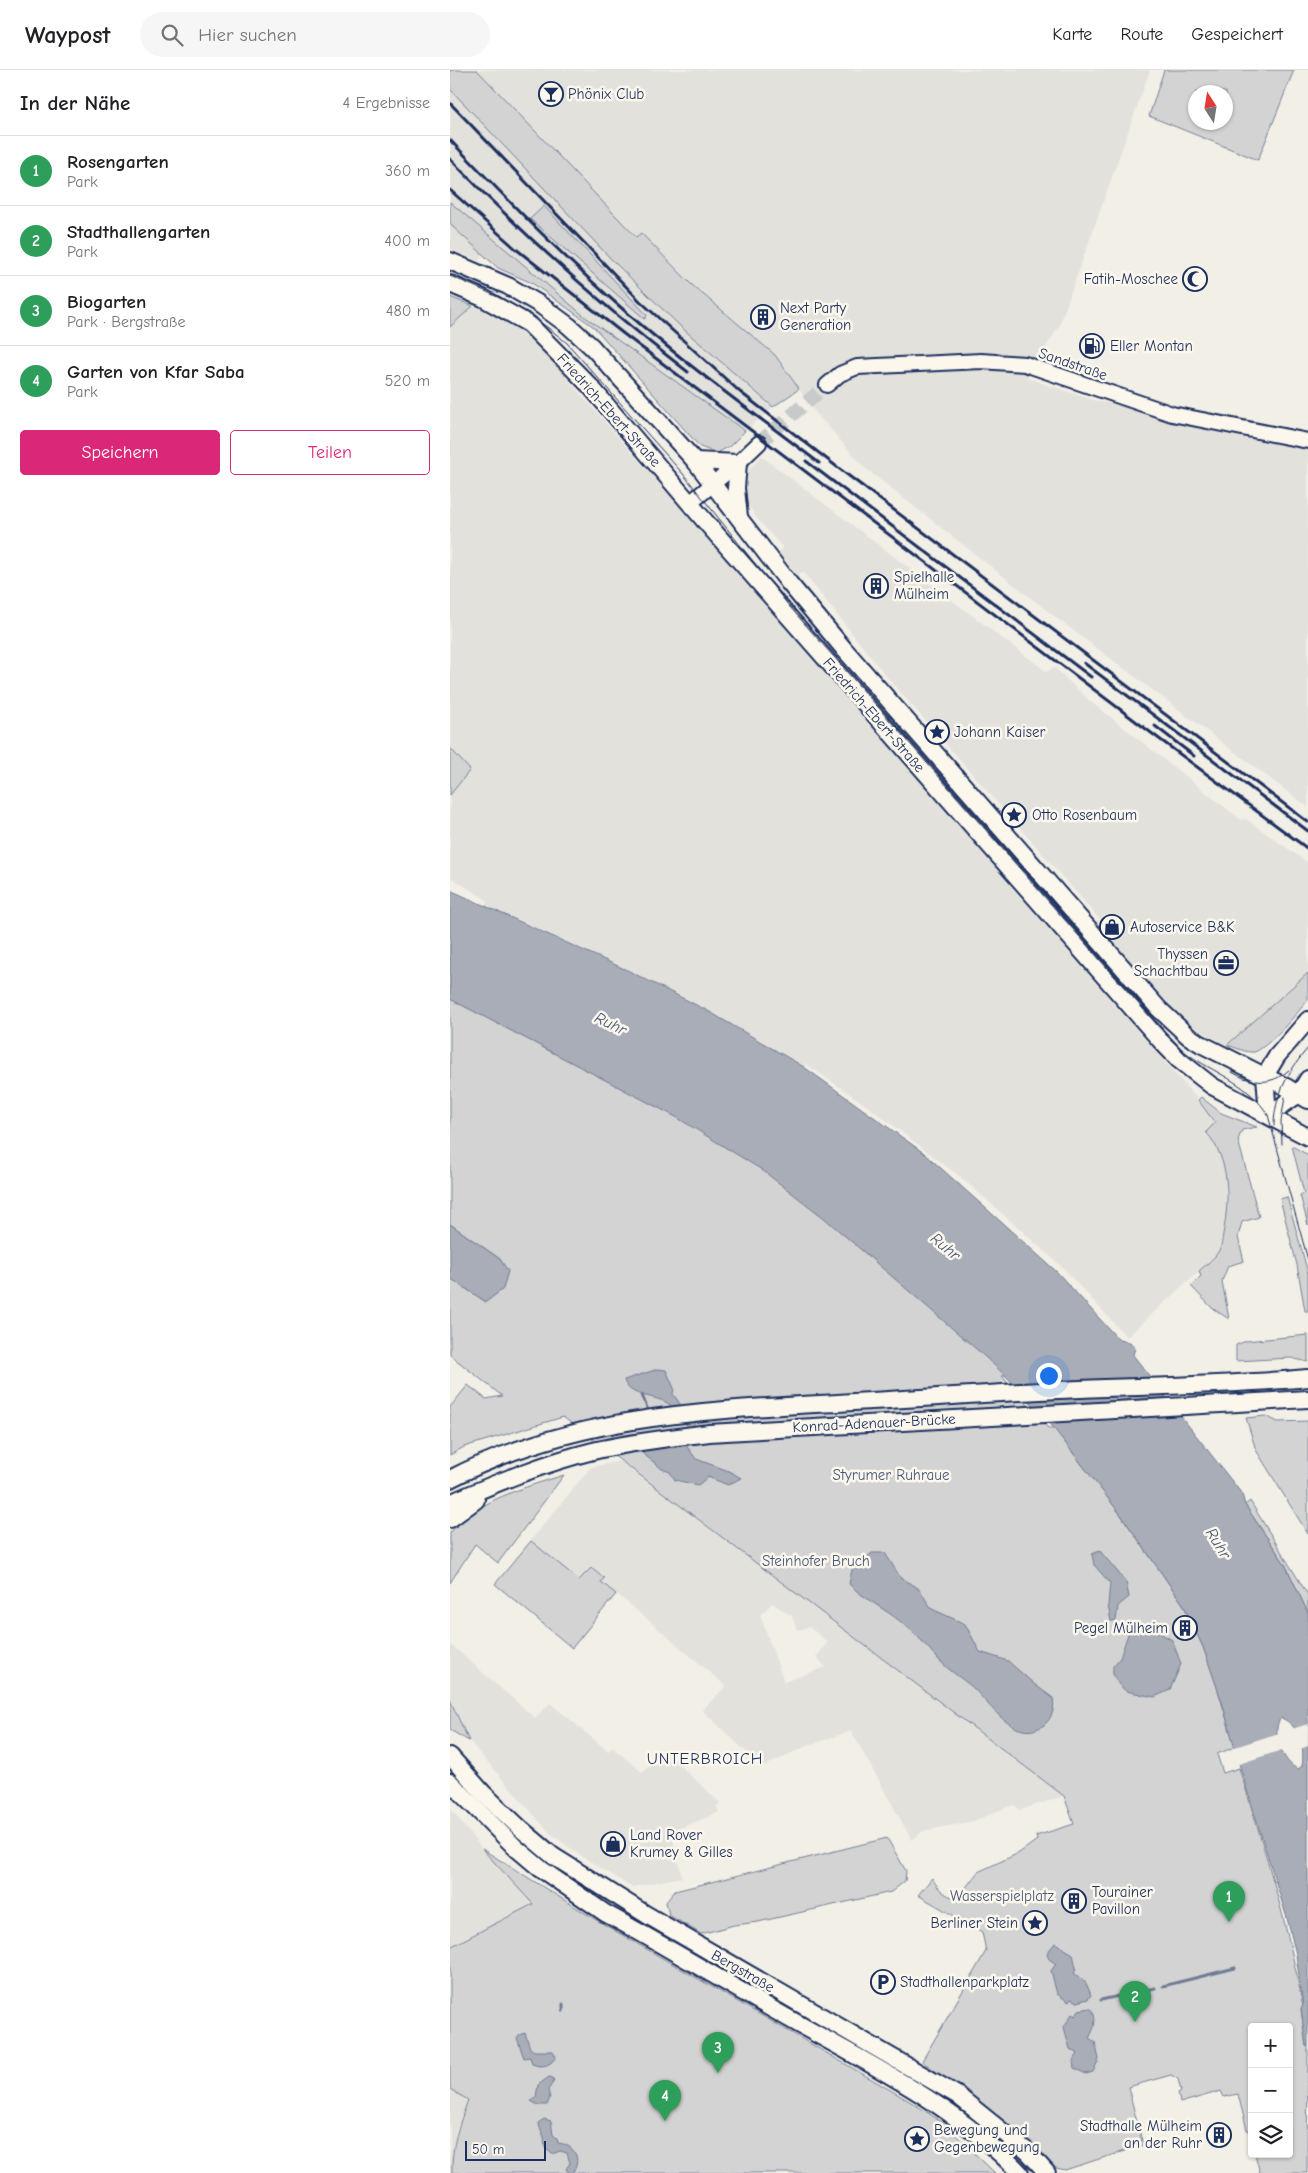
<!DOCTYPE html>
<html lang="de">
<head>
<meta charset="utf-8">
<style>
  body { margin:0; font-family:"Comic Neue",sans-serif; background:#f6f6f6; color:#202124 }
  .controls { position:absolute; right:15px; bottom:15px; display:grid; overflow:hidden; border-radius:5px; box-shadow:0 1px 4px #0004 }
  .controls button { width:45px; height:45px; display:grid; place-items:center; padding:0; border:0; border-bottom:1px solid #e0e0e0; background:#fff; color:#202124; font:25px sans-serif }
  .compass { position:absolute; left:738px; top:15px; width:45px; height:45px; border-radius:50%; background:#fff; box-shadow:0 1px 4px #0004; rotate:348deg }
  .scale { position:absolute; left:15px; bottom:12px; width:81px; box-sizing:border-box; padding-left:5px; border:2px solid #1b2f5e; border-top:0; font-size:14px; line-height:18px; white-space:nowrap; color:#1b2f5e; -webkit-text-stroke:4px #fbf7ec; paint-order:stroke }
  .you { position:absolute; left:598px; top:1305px; width:18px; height:18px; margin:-12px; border:4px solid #fff; border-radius:50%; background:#1a73e8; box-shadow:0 0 0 8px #1a73e833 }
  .badge { display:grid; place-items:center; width:32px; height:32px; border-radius:50%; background:#db2777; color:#fff; font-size:16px; font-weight:700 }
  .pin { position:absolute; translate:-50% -41px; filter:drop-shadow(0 1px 2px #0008) }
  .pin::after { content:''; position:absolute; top:26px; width:18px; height:15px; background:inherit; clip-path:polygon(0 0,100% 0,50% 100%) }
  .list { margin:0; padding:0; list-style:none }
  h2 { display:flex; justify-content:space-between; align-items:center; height:65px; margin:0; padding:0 20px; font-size:21px }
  h2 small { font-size:16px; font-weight:400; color:#757577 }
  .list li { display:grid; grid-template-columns:32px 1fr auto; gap:15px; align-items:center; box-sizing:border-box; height:70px; padding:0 20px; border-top:1px solid #e0e0e0 }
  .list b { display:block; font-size:19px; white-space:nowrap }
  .list p { margin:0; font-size:16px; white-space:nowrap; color:#757577 }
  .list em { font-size:16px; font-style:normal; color:#757577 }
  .actions { display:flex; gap:10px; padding:15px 20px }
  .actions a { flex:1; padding:11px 0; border:1px solid #db2777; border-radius:5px; text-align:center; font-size:18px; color:#db2777 }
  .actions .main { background:#db2777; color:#fff }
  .icon { flex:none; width:28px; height:28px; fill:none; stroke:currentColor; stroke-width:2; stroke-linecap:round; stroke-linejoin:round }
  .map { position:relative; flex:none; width:858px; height:2103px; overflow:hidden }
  header { display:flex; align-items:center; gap:30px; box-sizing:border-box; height:70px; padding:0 25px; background:#fff; border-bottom:1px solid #e0e0e0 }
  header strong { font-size:24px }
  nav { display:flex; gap:28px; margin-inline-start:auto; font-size:18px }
  .search { width:350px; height:45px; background:#f6f6f6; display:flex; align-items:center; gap:12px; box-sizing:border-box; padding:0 18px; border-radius:28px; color:#757577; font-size:19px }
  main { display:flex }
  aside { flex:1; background:#fff }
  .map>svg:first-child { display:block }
</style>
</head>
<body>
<header>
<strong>Waypost</strong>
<div class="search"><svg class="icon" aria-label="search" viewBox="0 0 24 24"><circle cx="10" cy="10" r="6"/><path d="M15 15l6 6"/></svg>Hier suchen</div>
<nav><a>Karte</a><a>Route</a><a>Gespeichert</a></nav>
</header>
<main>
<aside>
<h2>In der Nähe<small>4 Ergebnisse</small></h2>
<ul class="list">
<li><span class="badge" style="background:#2e9e5b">1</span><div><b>Rosengarten</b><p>Park</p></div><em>360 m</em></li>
<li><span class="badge" style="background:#2e9e5b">2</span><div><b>Stadthallengarten</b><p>Park</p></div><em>400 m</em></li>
<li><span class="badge" style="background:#2e9e5b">3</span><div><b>Biogarten</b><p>Park · Bergstraße</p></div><em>480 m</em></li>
<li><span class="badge" style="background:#2e9e5b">4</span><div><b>Garten von Kfar Saba</b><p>Park</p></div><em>520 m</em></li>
</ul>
<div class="actions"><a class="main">Speichern</a><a>Teilen</a></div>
</aside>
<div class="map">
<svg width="858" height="2103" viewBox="0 0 858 2103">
  <rect width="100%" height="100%" fill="#f2efe6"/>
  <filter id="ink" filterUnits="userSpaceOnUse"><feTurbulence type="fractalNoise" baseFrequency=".02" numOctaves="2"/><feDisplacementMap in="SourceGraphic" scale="10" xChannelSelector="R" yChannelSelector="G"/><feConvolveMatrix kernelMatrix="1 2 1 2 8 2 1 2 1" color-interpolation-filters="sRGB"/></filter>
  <g filter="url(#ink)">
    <g fill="#e2e1dc" fill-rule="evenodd">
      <polygon points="0,0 700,0 609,256 577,308 643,330 858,376 858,737 604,546 415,398 365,342 325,285 242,215 191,163 162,190 231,257 323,337 295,361 134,246 97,217 48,198 32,185 29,191 0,179"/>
      <polygon points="0,227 35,241 56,252 73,263 93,281 748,1030 765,1053 756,1062 766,1074 773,1090 776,1109 776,1145 769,1182 677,1267 610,1195 571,1160 508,1105 416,1035 356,994 354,997 258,941 179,901 36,835 37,830 0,807"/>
      <polygon points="311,386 597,602 604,597 641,632 791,750 796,749 858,793 858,903 777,975 752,962 729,946 646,852 650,849 646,845 437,607 353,502 348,506 328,483 333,478 305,446 298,435 295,422 296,406 302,396"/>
      <path d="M 171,1391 L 600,1714 L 614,1726 L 570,1740 L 564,1735 L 557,1737 L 524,1751 L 473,1761 L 462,1770 L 401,1661 L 362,1674 L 312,1697 L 252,1640 L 276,1616 L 167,1524 L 122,1578 L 45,1514 L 141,1397 ZM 322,1533 L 342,1546 L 347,1560 L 359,1557 L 378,1572 L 366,1587 L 376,1597 L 334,1612 L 310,1545 Z"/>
      <polygon points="0,1574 85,1648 100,1633 158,1681 163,1678 193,1703 209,1685 214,1683 220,1686 270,1733 266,1736 269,1742 221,1762 232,1807 182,1817 128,1784 99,1762 19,1671 0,1630"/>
      <polygon points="0,1738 32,1779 83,1834 0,1877"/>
      <polygon points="0,2019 18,2030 6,2061 2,2087 2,2103 0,2103"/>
    </g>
    <g fill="#d2d3d2" stroke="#768198" fill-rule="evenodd">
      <polygon points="0,0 27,0 186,167 191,163 242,215 325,285 349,319 323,337 231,257 162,190 0,19"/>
      <path d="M 714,0 L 844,0 L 808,90 L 699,46 ZM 776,22 L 776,52 L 746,52 L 746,22 Z"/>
      <polygon points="0,132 134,246 295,361 280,376 267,383 250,377 144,257 82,213 48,198 4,158 0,153"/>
      <polygon points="94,136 197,245 195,249 80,149"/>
      <polygon points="0,227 23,236 0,257"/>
      <polygon points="0,678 20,700 0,725"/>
      <path d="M 0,874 L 626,1299 L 552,1306 L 598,1358 L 604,1358 L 671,1445 L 733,1534 L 753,1577 L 764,1607 L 785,1677 L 767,1684 L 773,1703 L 789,1698 C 814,1777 838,1855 853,1936 L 851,1938 L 856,1976 L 858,1976 L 857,2103 L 810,2103 L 805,2084 L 839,2084 L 839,1957 L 802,1957 L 802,2070 L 799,2060 L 797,2060 L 788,2024 L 774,2027 L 771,2021 L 730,2033 L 728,2023 L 731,2021 L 728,2009 L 721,2005 L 678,2017 L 693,2075 L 615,2100 L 602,2097 L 562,2060 L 472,1991 L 536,1881 L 532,1862 L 468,1825 L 482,1808 C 489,1820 494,1825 507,1829 L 528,1802 L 569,1783 L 587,1770 L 586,1766 L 624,1754 L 614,1726 L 113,1347 L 14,1377 L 0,1385 L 0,1337 L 18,1315 L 36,1329 L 52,1326 L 0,1285 L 0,1208 L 36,1232 L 50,1189 L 0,1154 Z"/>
      <path d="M 858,903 L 858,930 C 849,941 817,979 804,982 C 796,983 785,977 777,975 Z"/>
      <path d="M 751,1027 L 771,1043 L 807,1057 L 792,1060 L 788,1070 L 809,1147 L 792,1152 L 788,1167 L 794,1191 L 778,1196 L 772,1211 L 779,1249 L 762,1238 L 741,1216 L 751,1206 L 749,1201 C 755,1195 764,1189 768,1182 C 772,1178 772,1169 773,1164 C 780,1129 780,1089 756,1062 L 765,1053 L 748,1030 Z"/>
      <polygon points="842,1076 858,1085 858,1155 850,1125 854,1123"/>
      <polygon points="837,1127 858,1203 858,1241 855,1241 847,1195 830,1129"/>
      <polygon points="858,1265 858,1292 841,1288 786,1291 786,1275 796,1271"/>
      <polygon points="816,1346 828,1352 858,1351 858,1464 806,1380 796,1348"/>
      <path d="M 114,1405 L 48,1493 L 25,1474 L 0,1513 L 0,1463 C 29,1429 73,1418 114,1405 Z"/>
      <polygon points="800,1431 858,1525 858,1543 835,1494 795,1435"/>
      <polygon points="81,1471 129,1510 141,1498 154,1508 151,1512 166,1524 122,1578 45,1514"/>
      <polygon points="0,1630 19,1671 0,1660"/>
      <polygon points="437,1768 456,1801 455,1811 441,1822 308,1852 284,1855 251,1864 219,1845 216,1832 225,1821"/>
      <path d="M 32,1779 L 143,1848 L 461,2032 L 492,2052 L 545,2103 L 2,2103 C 1,2076 9,2055 18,2030 L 0,2019 L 0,1877 L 83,1834 Z"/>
    </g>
    <g fill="#a9adb7" stroke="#707b93" fill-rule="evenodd">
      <path d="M 0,820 L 179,901 L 258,941 L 354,997 L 474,1083 L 607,1202 L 669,1270 L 680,1272 L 685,1278 L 683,1285 L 792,1424 L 795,1435 L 835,1494 L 858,1543 L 858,1976 L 856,1976 L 851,1938 L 853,1936 L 846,1884 L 837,1848 L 790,1697 L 772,1632 L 753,1577 L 733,1534 L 671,1445 L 599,1352 L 555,1305 L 525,1278 L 373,1147 L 312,1100 L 226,1047 L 0,929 ZM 831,1648 C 850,1655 855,1679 852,1696 L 848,1699 C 833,1694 820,1660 831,1648 Z"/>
      <polygon points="0,1154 50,1189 58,1201 53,1219 36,1232 0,1208"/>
      <path d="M 208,1299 L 216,1300 L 224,1318 L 223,1324 L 253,1366 C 232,1358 235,1347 220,1335 C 207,1324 179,1329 174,1310 Z"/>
      <polygon points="233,1371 246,1389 279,1401 291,1408 278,1415 258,1407 248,1415 225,1410 220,1402 212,1399 191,1382 200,1375"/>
      <polygon points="650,1481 676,1512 679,1527 668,1536 666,1551 661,1551 658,1535 660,1513 644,1495 642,1484"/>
      <path d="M 422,1483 L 435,1483 L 450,1507 L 468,1518 L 482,1539 L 515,1554 L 530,1582 L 558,1591 L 584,1614 L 603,1628 C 605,1639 602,1648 594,1655 C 565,1676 539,1632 521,1616 C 510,1607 498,1600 489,1590 C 477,1577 465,1562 451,1552 C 434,1538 415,1530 399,1514 L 402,1500 Z"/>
      <polygon points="691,1557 708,1562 722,1570 731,1594 720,1620 704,1627 676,1621 669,1615 663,1604 663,1596 670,1588 679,1561"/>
      <polygon points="605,1873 623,1884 626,1898 624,1903 636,1913 641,1925 638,1929 627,1932 621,1929 619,1932 607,1924 601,1901 606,1894 599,1889 597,1883"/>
      <path d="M 640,1938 C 648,1947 645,1958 639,1968 L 645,1972 L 649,1989 L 643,2002 L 636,2004 L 624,1998 L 623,1991 L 628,1984 L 620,1979 L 614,1957 L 622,1944 L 625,1946 L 629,1940 Z"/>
      <path d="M 75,1963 L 80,1978 L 84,1981 L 103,1981 L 106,1987 C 100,1996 92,1998 82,1994 L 80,1987 L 74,1988 L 67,1968 L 69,1965 Z"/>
      <polygon points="99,2007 103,2008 104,2011 98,2020 100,2028 97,2035 88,2035 81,2031 86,2027 88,2015"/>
      <path d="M 94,2049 L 101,2051 L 103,2065 L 107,2068 L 108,2073 C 124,2074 133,2090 122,2103 L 119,2103 L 116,2099 L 120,2093 L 117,2083 L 110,2081 L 102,2084 L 95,2078 L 94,2067 L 88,2053 Z"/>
    </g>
    <g fill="#f2efe6">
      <polygon points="858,1654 858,1676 850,1679 842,1659"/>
      <polygon points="829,1663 835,1679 786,1695 782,1678"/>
    </g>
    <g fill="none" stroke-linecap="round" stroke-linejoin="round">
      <g stroke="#707b93" stroke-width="3">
        <polyline points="192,1325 199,1343"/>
        <polyline points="713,1916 785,1898"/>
        <polyline points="651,1930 705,1918"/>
        <polyline points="113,1941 113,1934"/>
      </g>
      <polyline stroke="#c7c9cb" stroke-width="14" stroke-dasharray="14 7" stroke-linecap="butt" points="309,373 377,315"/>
      <defs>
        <g id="secondary">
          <polyline points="377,315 390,304 407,297 531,291 575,294 722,344 858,371"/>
          <polyline points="240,433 288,393 309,373"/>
        </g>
        <g id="primary">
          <polyline points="0,191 58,216 89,234 119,256 142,277 245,391 339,513 394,579 709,939 738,966 751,974 838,1018 858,1030"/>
          <polyline points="0,214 33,228 79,254 140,316 254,450 710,970 729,990 762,1016 858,1067"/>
          <polyline points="245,391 288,393 286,418 289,447"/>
          <polyline points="818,1045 815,1006 827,986 858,950"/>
          <polyline points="818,1045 849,1024 858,1009"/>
          <path d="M 0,1409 C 128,1343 264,1340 404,1332 C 480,1328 555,1322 631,1319 C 707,1316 783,1315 858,1308"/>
          <path d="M 0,1433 C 46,1413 94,1393 143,1381 C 181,1372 220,1368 259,1363 L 858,1329"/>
          <polyline points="0,1449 26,1430"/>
          <polyline points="0,1686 33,1723 71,1759 103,1786 197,1845 507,2025 578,2082 597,2103"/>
          <path d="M 0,1712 L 66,1778 L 91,1799 L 155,1843 C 219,1878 281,1916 345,1952 C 423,1996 507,2037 570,2103"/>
        </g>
      </defs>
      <use href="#secondary" stroke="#1b2f5e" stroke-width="18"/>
      <use href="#primary" stroke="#1b2f5e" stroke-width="20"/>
      <use href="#secondary" stroke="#fbf7ec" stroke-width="14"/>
      <use href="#primary" stroke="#fbf7ec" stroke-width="16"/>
      <g stroke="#1b2f5e" stroke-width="1">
        <path d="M 0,206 C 48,226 77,239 117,273 L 234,405 L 339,536 L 715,964 C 723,972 732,980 742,987 C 769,1005 800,1015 818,1045 L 858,1190"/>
        <path d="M 782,1002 C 802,1014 821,1016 839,1000"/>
        <path d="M 824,1056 C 824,1026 839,1000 858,978"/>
        <polyline points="832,1074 831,1051 835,1027"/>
      </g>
      <g stroke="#1b2f5e" stroke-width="3">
        <polyline points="0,33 190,231 290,322 391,400 858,752"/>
        <path d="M 0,70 C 54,126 108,182 167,234 C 231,291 301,341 369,393"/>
        <path d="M 0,89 C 75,166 153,237 238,302"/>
        <polyline points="0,120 66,179 175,265 708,668 858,779"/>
        <polyline points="356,391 641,607"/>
        <polyline points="634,593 858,761"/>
        <polyline points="705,656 744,686"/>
      </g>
    </g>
  </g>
  <defs>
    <symbol id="bar-ring" viewBox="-11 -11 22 22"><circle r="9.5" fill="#fbf7ec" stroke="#1b2f5e" stroke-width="1.5"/><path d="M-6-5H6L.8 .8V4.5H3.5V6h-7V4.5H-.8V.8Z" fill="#1b2f5e"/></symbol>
    <symbol id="mosque-ring" viewBox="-11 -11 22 22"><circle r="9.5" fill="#fbf7ec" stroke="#1b2f5e" stroke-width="1.5"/><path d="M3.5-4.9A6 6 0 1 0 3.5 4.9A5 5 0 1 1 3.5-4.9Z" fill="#1b2f5e"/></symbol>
    <symbol id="building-ring" viewBox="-11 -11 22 22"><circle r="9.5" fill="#fbf7ec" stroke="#1b2f5e" stroke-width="1.5"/><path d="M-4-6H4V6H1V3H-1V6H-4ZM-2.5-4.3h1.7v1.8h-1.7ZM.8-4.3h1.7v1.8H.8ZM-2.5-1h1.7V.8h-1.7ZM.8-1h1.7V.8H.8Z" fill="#1b2f5e"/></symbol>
    <symbol id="fuel-ring" viewBox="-11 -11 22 22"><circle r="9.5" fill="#fbf7ec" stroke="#1b2f5e" stroke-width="1.5"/><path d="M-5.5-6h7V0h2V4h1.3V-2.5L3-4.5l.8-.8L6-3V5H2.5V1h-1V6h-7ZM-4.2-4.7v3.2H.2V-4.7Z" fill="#1b2f5e"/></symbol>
    <symbol id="sight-ring" viewBox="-11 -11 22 22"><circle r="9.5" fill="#fbf7ec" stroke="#1b2f5e" stroke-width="1.5"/><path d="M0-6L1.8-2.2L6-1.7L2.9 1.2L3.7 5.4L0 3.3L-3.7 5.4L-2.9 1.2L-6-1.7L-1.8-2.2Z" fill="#1b2f5e"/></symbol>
    <symbol id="shop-ring" viewBox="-11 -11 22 22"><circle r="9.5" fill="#fbf7ec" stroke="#1b2f5e" stroke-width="1.5"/><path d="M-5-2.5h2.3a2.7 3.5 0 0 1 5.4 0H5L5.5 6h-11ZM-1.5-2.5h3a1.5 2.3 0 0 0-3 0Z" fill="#1b2f5e"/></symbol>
    <symbol id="office-ring" viewBox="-11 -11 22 22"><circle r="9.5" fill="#fbf7ec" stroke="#1b2f5e" stroke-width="1.5"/><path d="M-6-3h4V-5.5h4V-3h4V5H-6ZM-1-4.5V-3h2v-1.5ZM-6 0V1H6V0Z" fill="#1b2f5e"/></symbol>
    <symbol id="parking-ring" viewBox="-11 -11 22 22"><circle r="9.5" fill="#fbf7ec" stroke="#1b2f5e" stroke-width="1.5"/><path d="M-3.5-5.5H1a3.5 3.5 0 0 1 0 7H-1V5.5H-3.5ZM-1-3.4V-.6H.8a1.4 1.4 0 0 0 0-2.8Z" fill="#1b2f5e"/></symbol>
  </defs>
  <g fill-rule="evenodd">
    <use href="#bar-ring" x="87" y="10" width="28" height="28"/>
    <use href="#mosque-ring" x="731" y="195" width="28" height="28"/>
    <use href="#building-ring" x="299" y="233" width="28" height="28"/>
    <use href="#fuel-ring" x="628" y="262" width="28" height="28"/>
    <use href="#building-ring" x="412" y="502" width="28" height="28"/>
    <use href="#sight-ring" x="473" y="648" width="28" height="28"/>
    <use href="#sight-ring" x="550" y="731" width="28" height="28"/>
    <use href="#shop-ring" x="648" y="843" width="28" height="28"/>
    <use href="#office-ring" x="762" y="879" width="28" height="28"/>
    <use href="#building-ring" x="721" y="1544" width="28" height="28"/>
    <use href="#shop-ring" x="149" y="1760" width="28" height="28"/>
    <use href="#building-ring" x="610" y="1817" width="28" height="28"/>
    <use href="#sight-ring" x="571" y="1839" width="28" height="28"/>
    <use href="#parking-ring" x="419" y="1898" width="28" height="28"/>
    <use href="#building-ring" x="755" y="2051" width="28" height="28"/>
    <use href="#sight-ring" x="453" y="2055" width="28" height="28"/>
  </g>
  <g text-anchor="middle" stroke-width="5" stroke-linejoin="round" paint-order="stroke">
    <g font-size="15" fill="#1b2f5e" stroke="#fbf7ec" text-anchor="start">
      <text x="118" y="29">Phönix Club</text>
      <text x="728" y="214" text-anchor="end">Fatih-Moschee</text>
      <text x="330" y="243">Next Party<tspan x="330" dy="17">Generation</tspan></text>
      <text x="660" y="281">Eller Montan</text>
      <text x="444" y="512">Spielhalle<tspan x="444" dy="17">Mülheim</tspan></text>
      <text x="504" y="667">Johann Kaiser</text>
      <text x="582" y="750">Otto Rosenbaum</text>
      <text x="680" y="862">Autoservice B&amp;K</text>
      <text x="758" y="889" text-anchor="end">Thyssen<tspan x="758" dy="17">Schachtbau</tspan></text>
      <text x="718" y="1563" text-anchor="end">Pegel Mülheim</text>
      <text x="180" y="1770">Land Rover<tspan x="180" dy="17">Krumey &amp; Gilles</tspan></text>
      <text x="642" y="1827">Tourainer<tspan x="642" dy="17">Pavillon</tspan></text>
      <text x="568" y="1858" text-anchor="end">Berliner Stein</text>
      <text x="450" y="1917">Stadthallenparkplatz</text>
      <text x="752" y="2061" text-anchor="end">Stadthalle Mülheim<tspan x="752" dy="17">an der Ruhr</tspan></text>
      <text x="484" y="2065">Bewegung und<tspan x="484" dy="17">Gegenbewegung</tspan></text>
    </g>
    <g font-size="15" fill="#1b2f5e" stroke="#fbf7ec">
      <text transform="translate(623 294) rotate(19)" y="5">Sandstraße</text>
      <text transform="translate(159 340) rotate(48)" y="5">Friedrich-Ebert-Straße</text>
      <text transform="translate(424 645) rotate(49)" y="5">Friedrich-Ebert-Straße</text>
      <text transform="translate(424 1353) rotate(-3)" y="5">Konrad-Adenauer-Brücke</text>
      <text transform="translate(293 1901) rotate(30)" y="5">Bergstraße</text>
    </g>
    <g font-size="15" fill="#49587b" stroke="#fbf7ec">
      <text x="441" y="1410">Styrumer Ruhraue</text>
      <text x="366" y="1496">Steinhofer Bruch</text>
      <text x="552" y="1831">Wasserspielplatz</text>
    </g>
    <g font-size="16" font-style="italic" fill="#465579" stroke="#fbf7ec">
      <text transform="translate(161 953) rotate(26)" y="6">Ruhr</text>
      <text transform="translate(496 1176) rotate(40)" y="6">Ruhr</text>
      <text transform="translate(769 1473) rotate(58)" y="6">Ruhr</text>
    </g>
    <g font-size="16" letter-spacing="1" fill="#1b2f5e" stroke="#fbf7ec">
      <text x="255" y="1694">UNTERBROICH</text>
    </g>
  </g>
</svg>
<div class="controls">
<button>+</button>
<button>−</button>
<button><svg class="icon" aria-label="layers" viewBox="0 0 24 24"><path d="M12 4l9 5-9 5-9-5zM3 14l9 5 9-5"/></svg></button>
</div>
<svg class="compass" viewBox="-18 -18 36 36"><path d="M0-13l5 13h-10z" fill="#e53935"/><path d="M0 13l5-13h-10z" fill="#757577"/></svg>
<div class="scale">50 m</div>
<div class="you"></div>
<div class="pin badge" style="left:779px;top:1852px;background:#2e9e5b">1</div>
<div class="pin badge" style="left:685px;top:1952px;background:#2e9e5b">2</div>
<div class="pin badge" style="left:268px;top:2003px;background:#2e9e5b">3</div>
<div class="pin badge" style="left:215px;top:2051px;background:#2e9e5b">4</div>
</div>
</main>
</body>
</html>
